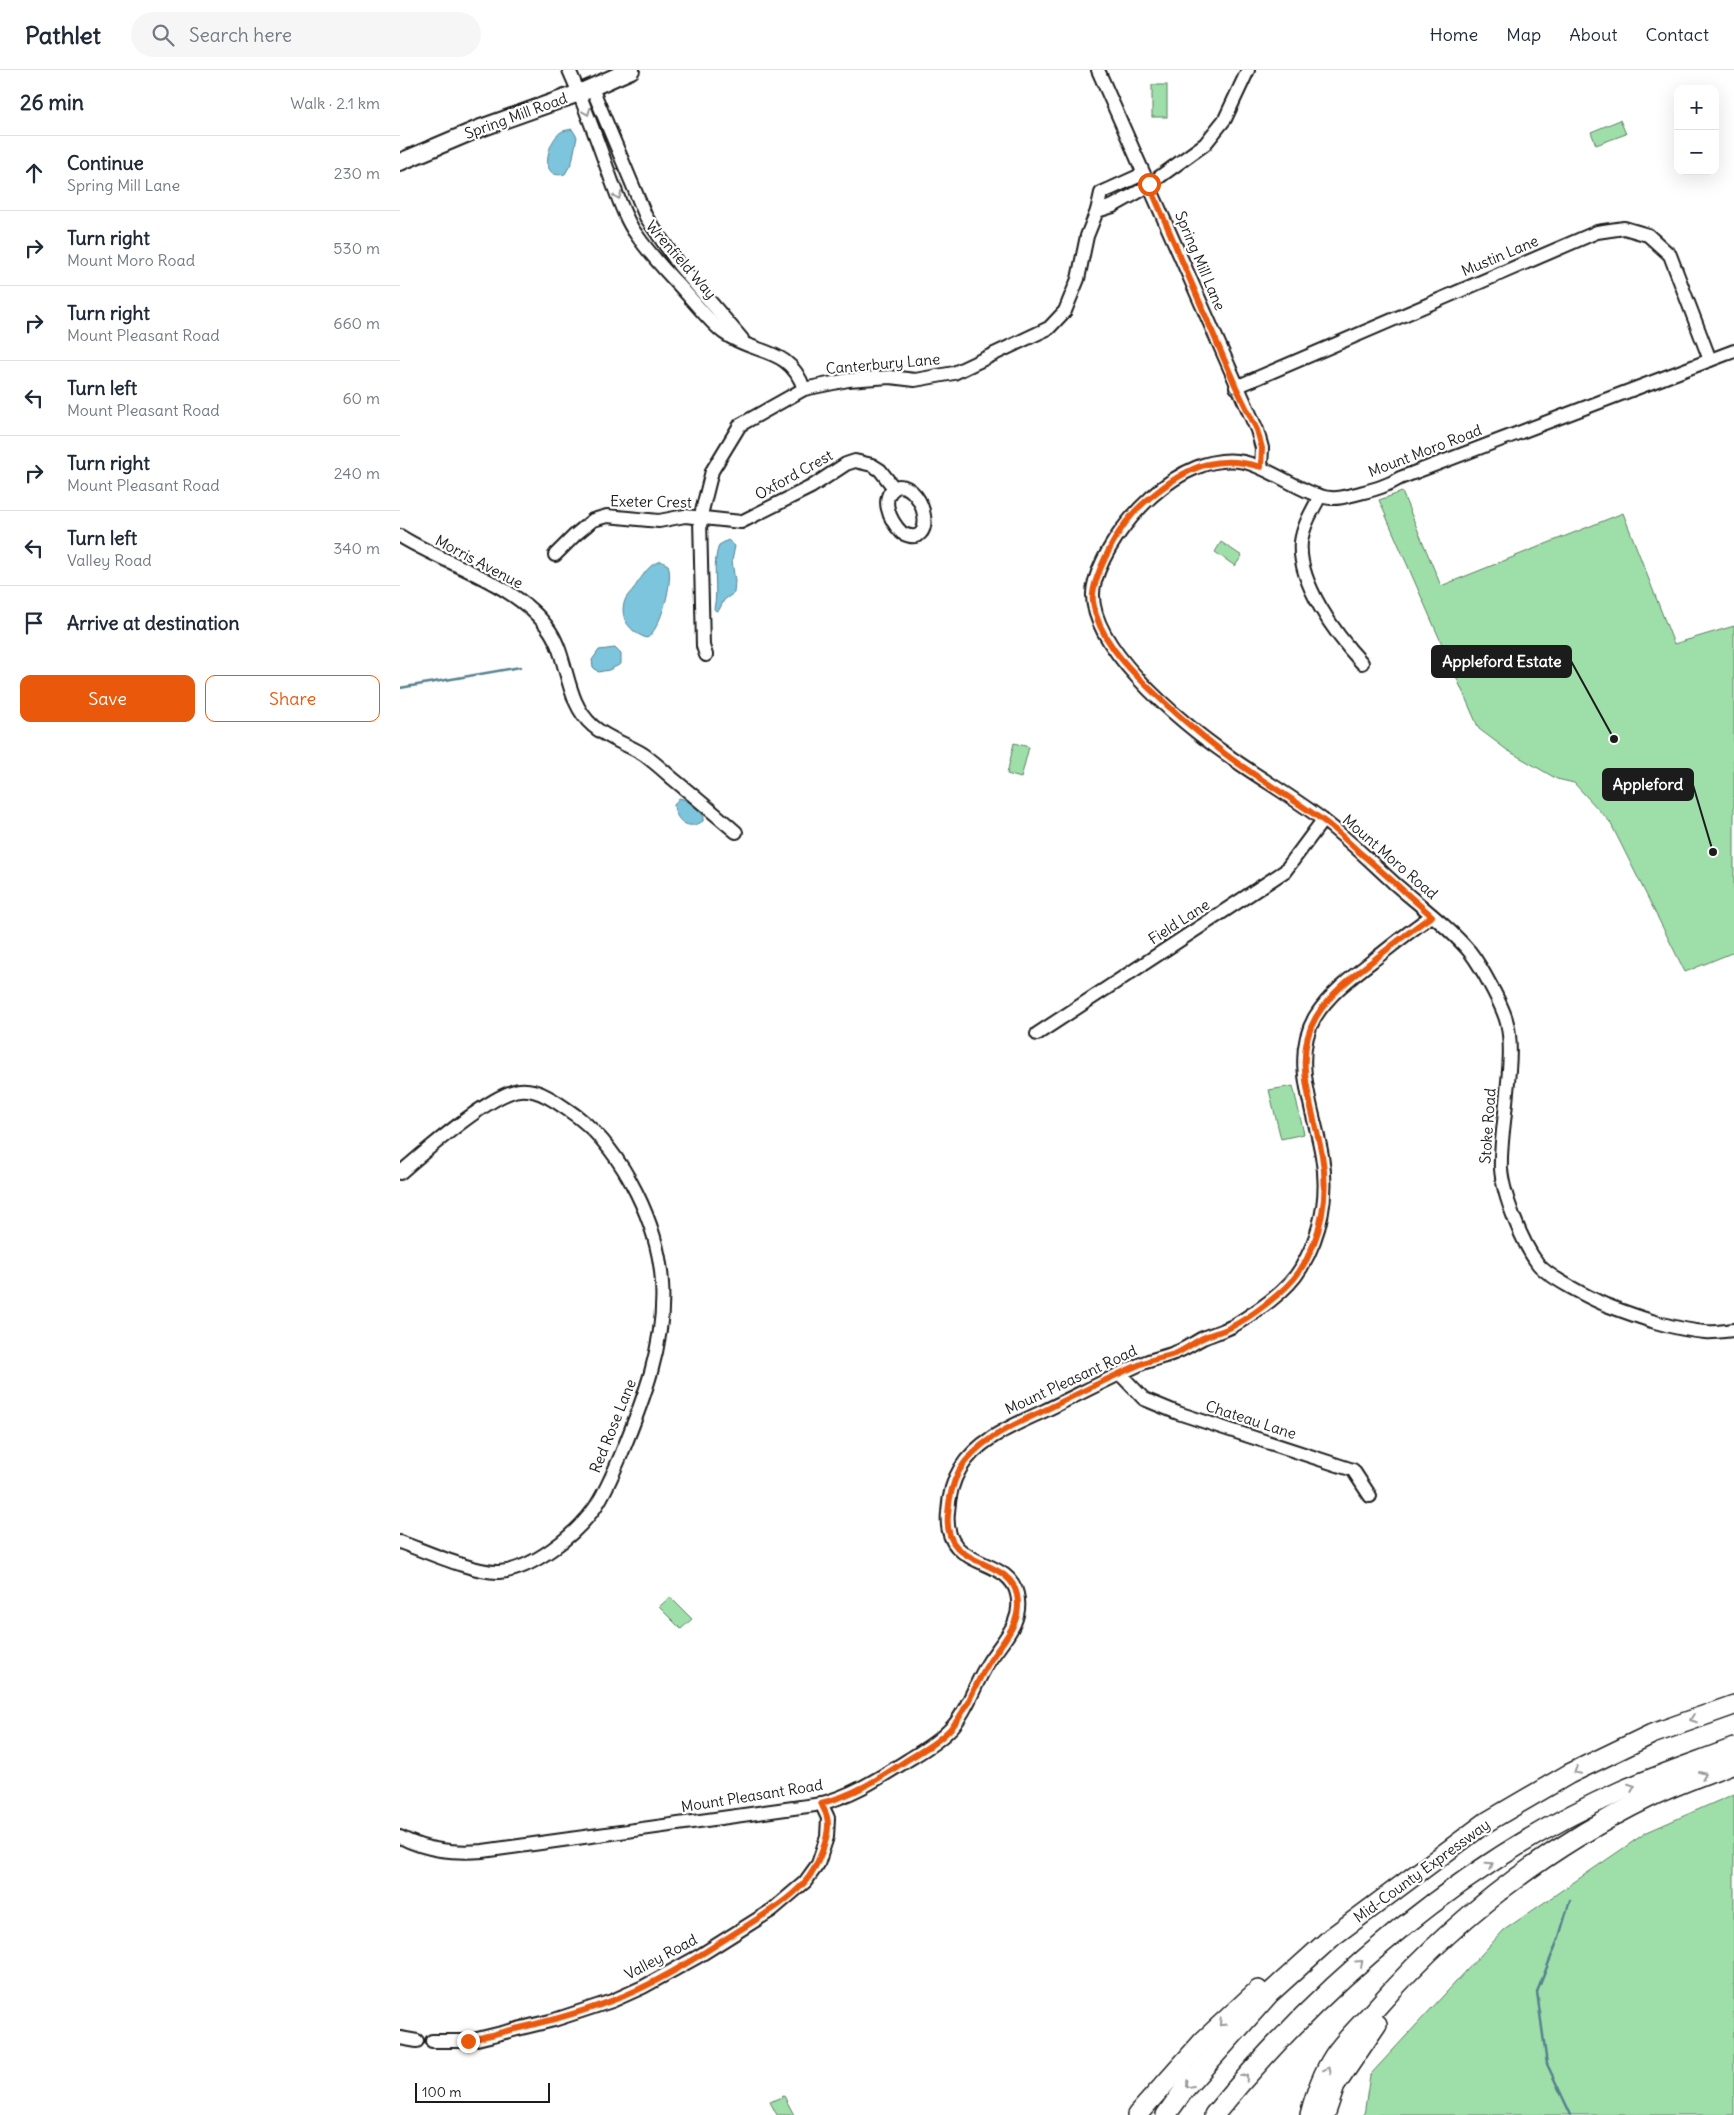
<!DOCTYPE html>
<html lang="en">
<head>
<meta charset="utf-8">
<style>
  body { margin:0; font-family:Delius,sans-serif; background:#f6f6f7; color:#1f2937 }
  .controls { position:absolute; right:15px; top:15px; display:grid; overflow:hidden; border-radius:10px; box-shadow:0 5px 20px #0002 }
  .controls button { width:45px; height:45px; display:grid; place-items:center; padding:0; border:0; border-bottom:1px solid #e0e1e3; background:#fff; color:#1f2937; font:25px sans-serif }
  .scale { position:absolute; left:15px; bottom:12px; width:135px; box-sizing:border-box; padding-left:5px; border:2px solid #1c1c1c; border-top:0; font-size:14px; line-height:18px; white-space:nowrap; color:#1c1c1c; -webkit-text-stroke:4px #fff; paint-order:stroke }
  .stop { position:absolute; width:15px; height:15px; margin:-11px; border:4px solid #ea580c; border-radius:50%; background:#fff }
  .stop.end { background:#ea580c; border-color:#fff; box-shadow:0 1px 5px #0008 }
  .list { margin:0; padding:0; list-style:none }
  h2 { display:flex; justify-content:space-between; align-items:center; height:65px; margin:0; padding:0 20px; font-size:21px }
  h2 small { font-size:16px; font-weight:400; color:#747a83 }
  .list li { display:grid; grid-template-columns:32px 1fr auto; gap:15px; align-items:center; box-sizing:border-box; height:75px; padding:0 20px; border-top:1px solid #e0e1e3 }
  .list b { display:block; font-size:19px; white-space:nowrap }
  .list p { margin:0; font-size:16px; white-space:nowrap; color:#747a83 }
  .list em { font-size:16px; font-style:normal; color:#747a83 }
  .actions { display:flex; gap:10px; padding:15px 20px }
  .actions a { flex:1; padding:11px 0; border:1px solid #ea580c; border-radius:10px; text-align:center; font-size:18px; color:#ea580c }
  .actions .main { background:#ea580c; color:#fff }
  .icon { flex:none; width:28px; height:28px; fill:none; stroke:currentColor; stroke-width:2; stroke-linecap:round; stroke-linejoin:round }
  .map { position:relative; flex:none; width:1334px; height:2045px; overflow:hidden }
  header { display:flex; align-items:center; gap:30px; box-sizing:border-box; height:70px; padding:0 25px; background:#fff; border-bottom:1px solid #e0e1e3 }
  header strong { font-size:24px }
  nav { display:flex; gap:28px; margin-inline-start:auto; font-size:18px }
  .search { width:350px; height:45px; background:#f6f6f7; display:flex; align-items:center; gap:12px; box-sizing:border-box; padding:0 18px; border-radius:28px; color:#747a83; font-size:19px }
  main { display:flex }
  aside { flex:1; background:#fff }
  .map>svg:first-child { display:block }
</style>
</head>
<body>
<header>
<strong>Pathlet</strong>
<div class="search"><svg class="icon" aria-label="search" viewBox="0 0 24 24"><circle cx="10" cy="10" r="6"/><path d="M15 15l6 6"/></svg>Search here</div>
<nav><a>Home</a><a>Map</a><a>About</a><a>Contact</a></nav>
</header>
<main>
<aside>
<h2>26 min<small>Walk · 2.1 km</small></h2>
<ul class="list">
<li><svg class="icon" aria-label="ahead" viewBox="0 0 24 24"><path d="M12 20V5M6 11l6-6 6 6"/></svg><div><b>Continue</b><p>Spring Mill Lane</p></div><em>230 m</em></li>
<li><svg class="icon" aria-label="right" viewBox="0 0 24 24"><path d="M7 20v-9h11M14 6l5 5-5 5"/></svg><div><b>Turn right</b><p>Mount Moro Road</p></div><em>530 m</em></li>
<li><svg class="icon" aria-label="right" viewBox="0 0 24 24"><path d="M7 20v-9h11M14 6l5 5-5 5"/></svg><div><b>Turn right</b><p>Mount Pleasant Road</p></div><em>660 m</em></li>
<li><svg class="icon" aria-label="left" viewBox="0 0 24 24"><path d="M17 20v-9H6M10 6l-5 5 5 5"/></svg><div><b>Turn left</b><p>Mount Pleasant Road</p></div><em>60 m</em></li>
<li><svg class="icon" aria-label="right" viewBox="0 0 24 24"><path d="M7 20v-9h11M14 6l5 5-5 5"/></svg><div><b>Turn right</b><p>Mount Pleasant Road</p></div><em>240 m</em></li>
<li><svg class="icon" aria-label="left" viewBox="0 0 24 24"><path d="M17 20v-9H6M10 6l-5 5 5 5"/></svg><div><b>Turn left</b><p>Valley Road</p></div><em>340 m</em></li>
<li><svg class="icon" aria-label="arrive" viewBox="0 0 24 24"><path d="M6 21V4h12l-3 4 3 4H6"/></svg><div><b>Arrive at destination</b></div></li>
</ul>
<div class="actions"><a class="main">Save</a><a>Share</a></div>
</aside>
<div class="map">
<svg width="1334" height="2045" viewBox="0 0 1334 2045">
  <rect width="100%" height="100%" fill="#fff"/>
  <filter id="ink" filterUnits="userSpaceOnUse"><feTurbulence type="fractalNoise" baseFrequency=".02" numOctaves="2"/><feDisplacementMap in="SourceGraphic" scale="10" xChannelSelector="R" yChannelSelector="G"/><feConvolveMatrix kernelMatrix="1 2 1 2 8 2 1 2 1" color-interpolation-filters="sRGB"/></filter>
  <g filter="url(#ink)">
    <g fill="#9edfa9" stroke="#5d7e62">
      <rect x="752" y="15" width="15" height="32"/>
      <polygon points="1220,50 1226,64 1196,75 1191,62"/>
      <polygon points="1002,422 1041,516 1223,443 1274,574 1334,556 1334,882 1285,902 1210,752 1174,713 1157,709 1107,680 1079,659 979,430"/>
      <polygon points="821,472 842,486 835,496 815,482"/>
      <polygon points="614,673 629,677 621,708 607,704"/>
      <polygon points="893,1016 904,1064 881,1069 869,1020"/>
      <polygon points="270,1527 292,1549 281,1559 259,1537"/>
      <polygon points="1334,1724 1334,2045 964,2045 970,2005 1104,1860 1247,1762"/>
      <polygon points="384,2026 394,2045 377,2045 370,2032"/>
    </g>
    <g fill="#7cc5dc" stroke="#56818f">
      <path d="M 172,59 L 177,67 L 172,92 L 165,104 C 138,111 147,71 161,62 C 164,60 169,60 172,59 Z"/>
      <path d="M 328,470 L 335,476 L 332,491 L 335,511 L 334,523 L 324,530 L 319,540 L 316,541 L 314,539 C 319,517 311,497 319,475 Z"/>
      <path d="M 261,491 L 268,495 C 274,510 261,559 247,568 C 230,563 217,546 226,528 C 229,523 235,518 238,512 C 245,503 249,494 261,491 Z"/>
      <polygon points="215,578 221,584 221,594 209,600 198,602 193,597 192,590 199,580"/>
      <path d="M 279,728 C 290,730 298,737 304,747 L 303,751 C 288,762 275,750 274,735 Z"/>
    </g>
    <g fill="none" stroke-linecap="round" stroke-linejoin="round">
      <g stroke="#56818f" stroke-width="2.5">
        <polyline points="0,618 120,597"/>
        <polyline points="1170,1830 1159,1867 1137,1922 1147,1994 1171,2045"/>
      </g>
      <defs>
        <g id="minor">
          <path d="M 169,0 C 185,36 198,72 211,109 C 218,127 225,149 236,164 C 247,180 261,196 275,211 C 289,225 309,252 324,263 C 354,285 390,276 404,319"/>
          <polyline points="698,0 857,360 862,378 861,397"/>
          <polyline points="192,18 246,147 279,195 342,269"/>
          <polyline points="697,141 713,136 740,121 805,74 825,49 848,0"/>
          <path d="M 1334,281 L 1000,408 C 987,416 975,419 960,423 C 951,425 940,429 931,428 C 907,427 871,398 844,392 C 781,379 711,457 695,511 C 677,569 784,655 826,684 C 857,707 892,726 923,750 C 948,769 971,792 994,813 C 1019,835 1048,856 1070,882 C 1081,896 1103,936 1107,953 C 1113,978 1108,1008 1106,1033 C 1104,1055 1100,1078 1101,1099 C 1103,1125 1122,1173 1138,1194 C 1148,1207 1190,1228 1206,1235 C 1238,1247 1271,1259 1305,1262 C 1314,1263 1324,1261 1334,1260"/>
          <polyline points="836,317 1197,162 1224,158 1248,165 1270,185 1310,290"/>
          <path d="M 499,416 C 526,416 538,481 502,463 C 490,451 477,424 499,416 Z"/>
          <path d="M 920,426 C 912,441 903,456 901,472 C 897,512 936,565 962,593"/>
          <path d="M 0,466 C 46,495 119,514 150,561 C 169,590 165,632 193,656 C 208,669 227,674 243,684 C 253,691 263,700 272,708 C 294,726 315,744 336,762"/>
          <polyline points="155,485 175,465 193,450 207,446 259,451 285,446 341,452 411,417 446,394 455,391 472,395 480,400 494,418"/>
          <polyline points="306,585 303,576 300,449 312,401 340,355 404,319 448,310 490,307 515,310 554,303 649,258 665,241 678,209 687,166 697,141 701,123 743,104"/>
          <polyline points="637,964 885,801 923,750"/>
          <path d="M 0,1103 C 23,1083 93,1022 120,1020 C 141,1018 162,1036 178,1047 C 224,1083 259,1156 262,1213 C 266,1273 243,1331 221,1385 C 213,1403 206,1422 194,1439 C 175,1465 132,1500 99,1502 C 74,1503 25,1481 0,1472"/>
          <polyline points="720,1304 744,1329 778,1343 953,1400 970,1426"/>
          <path d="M 0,1767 C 27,1781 53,1783 83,1781 L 415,1735 C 450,1727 478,1709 508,1690 C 524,1680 541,1670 554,1655 C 569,1637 575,1613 588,1593 C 602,1571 624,1552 617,1524 C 608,1484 542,1502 548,1442 C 549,1427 552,1412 560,1399 C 578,1369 614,1355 644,1341 C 677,1325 710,1308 743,1293 C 753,1289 764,1287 774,1283 C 784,1280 793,1273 803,1268 C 812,1264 823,1261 833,1256 C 856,1242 887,1222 901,1198 C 921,1164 929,1125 922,1086 C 915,1042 890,990 915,947 C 930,923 953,906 975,889 C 994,874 1012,859 1032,846"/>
          <polyline points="0,1968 17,1971"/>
          <polyline points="32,1971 69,1971 154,1950 212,1931 243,1917 299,1886 372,1840 405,1812 418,1794 427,1767 428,1748 421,1733"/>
        </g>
        <polyline id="major" points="0,92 78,59 179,23 231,0"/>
        <g id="highway">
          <polyline points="737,2045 803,1971 858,1920"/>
          <polyline points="766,2045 784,2020 870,1923 932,1867 1085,1753 1169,1704 1252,1664 1334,1635"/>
          <path d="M 814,2045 C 921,1913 1066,1790 1221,1721 C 1258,1705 1297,1692 1334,1678"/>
          <path d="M 910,2045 C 915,2025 923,2003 934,1986 C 946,1968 963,1953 977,1937 C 1053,1850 1146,1778 1250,1727 C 1277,1714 1306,1704 1334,1693"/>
          <polyline points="925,2045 935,2016 977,1954"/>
        </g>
      </defs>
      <use href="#minor" stroke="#1c1c1c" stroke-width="16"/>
      <use href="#major" stroke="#1c1c1c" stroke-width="20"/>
      <use href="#highway" stroke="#1c1c1c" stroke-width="22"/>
      <use href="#minor" stroke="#fff" stroke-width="12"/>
      <use href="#major" stroke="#fff" stroke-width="16"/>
      <use href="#highway" stroke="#fff" stroke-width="19"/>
    </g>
    <defs><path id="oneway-chevron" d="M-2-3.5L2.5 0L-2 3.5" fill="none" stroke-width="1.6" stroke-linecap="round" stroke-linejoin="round" transform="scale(1.25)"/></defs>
    <g stroke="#999">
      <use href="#oneway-chevron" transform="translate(187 42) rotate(68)"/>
      <use href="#oneway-chevron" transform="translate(218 126) rotate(68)"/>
      <use href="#oneway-chevron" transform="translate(1293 1649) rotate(160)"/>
      <use href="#oneway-chevron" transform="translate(1177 1701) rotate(154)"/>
      <use href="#oneway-chevron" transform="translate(1303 1705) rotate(-23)"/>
      <use href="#oneway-chevron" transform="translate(1232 1717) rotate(-21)"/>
      <use href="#oneway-chevron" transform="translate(1090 1795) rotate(-33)"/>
      <use href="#oneway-chevron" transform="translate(960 1893) rotate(-42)"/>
      <use href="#oneway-chevron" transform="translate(822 1953) rotate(137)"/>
      <use href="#oneway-chevron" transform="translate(928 2000) rotate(-64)"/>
      <use href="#oneway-chevron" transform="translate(845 2007) rotate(-50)"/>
      <use href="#oneway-chevron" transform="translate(789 2015) rotate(131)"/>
    </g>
  </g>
  <g fill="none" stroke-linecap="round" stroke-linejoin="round" filter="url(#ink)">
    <path stroke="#ea580c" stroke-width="6" d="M 68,1971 C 116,1958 164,1949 211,1931 C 258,1914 301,1884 343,1858 C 365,1844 386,1832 404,1813 C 416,1800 432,1765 427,1747 C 426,1742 423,1738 421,1733 C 453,1726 480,1708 507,1690 C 524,1680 541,1670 553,1656 C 569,1637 575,1613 588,1594 C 601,1572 623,1554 617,1525 C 609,1485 542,1501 548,1444 C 549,1429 552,1414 559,1401 C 576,1371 611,1356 641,1342 C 676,1325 711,1306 746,1292 C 756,1288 767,1287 777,1283 C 787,1278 796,1271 805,1267 C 813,1263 822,1262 829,1258 C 850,1248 886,1221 899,1202 C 922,1168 929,1124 922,1085 C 914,1041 891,989 916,947 C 931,922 953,906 975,889 C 994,874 1012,859 1032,846 C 1007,824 983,802 958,781 C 946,770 934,758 921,749 C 889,726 855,707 824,683 C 798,663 774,642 750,619 C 726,596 698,567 693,532 C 690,511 717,461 732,445 C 739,436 748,429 757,422 C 791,395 819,384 861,397 L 862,378 L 857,360 L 836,317 L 749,114"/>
  </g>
  <g text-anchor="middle" stroke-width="4.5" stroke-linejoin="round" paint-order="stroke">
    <g font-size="15" fill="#1c1c1c" stroke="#fff">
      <text transform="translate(116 46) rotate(-20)" y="5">Spring Mill Road</text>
      <text transform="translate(1100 186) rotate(-23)" y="5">Mustin Lane</text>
      <text transform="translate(281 190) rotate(49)" y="5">Wrenfield Way</text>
      <text transform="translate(800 191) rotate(67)" y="5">Spring Mill Lane</text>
      <text transform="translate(483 294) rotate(-5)" y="5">Canterbury Lane</text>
      <text transform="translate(1025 381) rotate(-21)" y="5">Mount Moro Road</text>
      <text transform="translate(394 405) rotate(-29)" y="5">Oxford Crest</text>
      <text transform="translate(251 432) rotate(1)" y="5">Exeter Crest</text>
      <text transform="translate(79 492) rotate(28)" y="5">Morris Avenue</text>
      <text transform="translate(990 787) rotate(41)" y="5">Mount Moro Road</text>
      <text transform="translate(779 852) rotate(-33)" y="5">Field Lane</text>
      <text transform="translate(1088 1056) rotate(-86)" y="5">Stoke Road</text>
      <text transform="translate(671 1310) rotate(-25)" y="5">Mount Pleasant Road</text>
      <text transform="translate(851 1350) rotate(18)" y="5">Chateau Lane</text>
      <text transform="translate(213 1356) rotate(-68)" y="5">Red Rose Lane</text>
      <text transform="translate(352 1726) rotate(-9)" y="5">Mount Pleasant Road</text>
      <text transform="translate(1022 1801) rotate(-36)" y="5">Mid-County Expressway</text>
      <text transform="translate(261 1887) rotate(-28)" y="5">Valley Road</text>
    </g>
  </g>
  <path fill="none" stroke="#1c1c1c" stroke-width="2" d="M1214 669L1171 591M1313 782L1293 715"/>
  <g fill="#1c1c1c" stroke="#fff" stroke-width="2">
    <circle cx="1214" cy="669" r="5"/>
    <circle cx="1313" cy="782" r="5"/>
  </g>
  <g fill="#1c1c1c" stroke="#1c1c1c" stroke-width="2">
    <rect x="1032" y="576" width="139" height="31" rx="5"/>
    <rect x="1203" y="699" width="90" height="31" rx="5"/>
  </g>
  <g font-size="16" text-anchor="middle" font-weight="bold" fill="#fff">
    <text x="1102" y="597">Appleford Estate</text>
    <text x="1248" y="720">Appleford</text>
  </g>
</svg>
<div class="controls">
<button>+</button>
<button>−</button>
</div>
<div class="scale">100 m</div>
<div class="stop" style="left:749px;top:114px"></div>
<div class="stop end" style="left:68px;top:1971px"></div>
</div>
</main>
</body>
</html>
